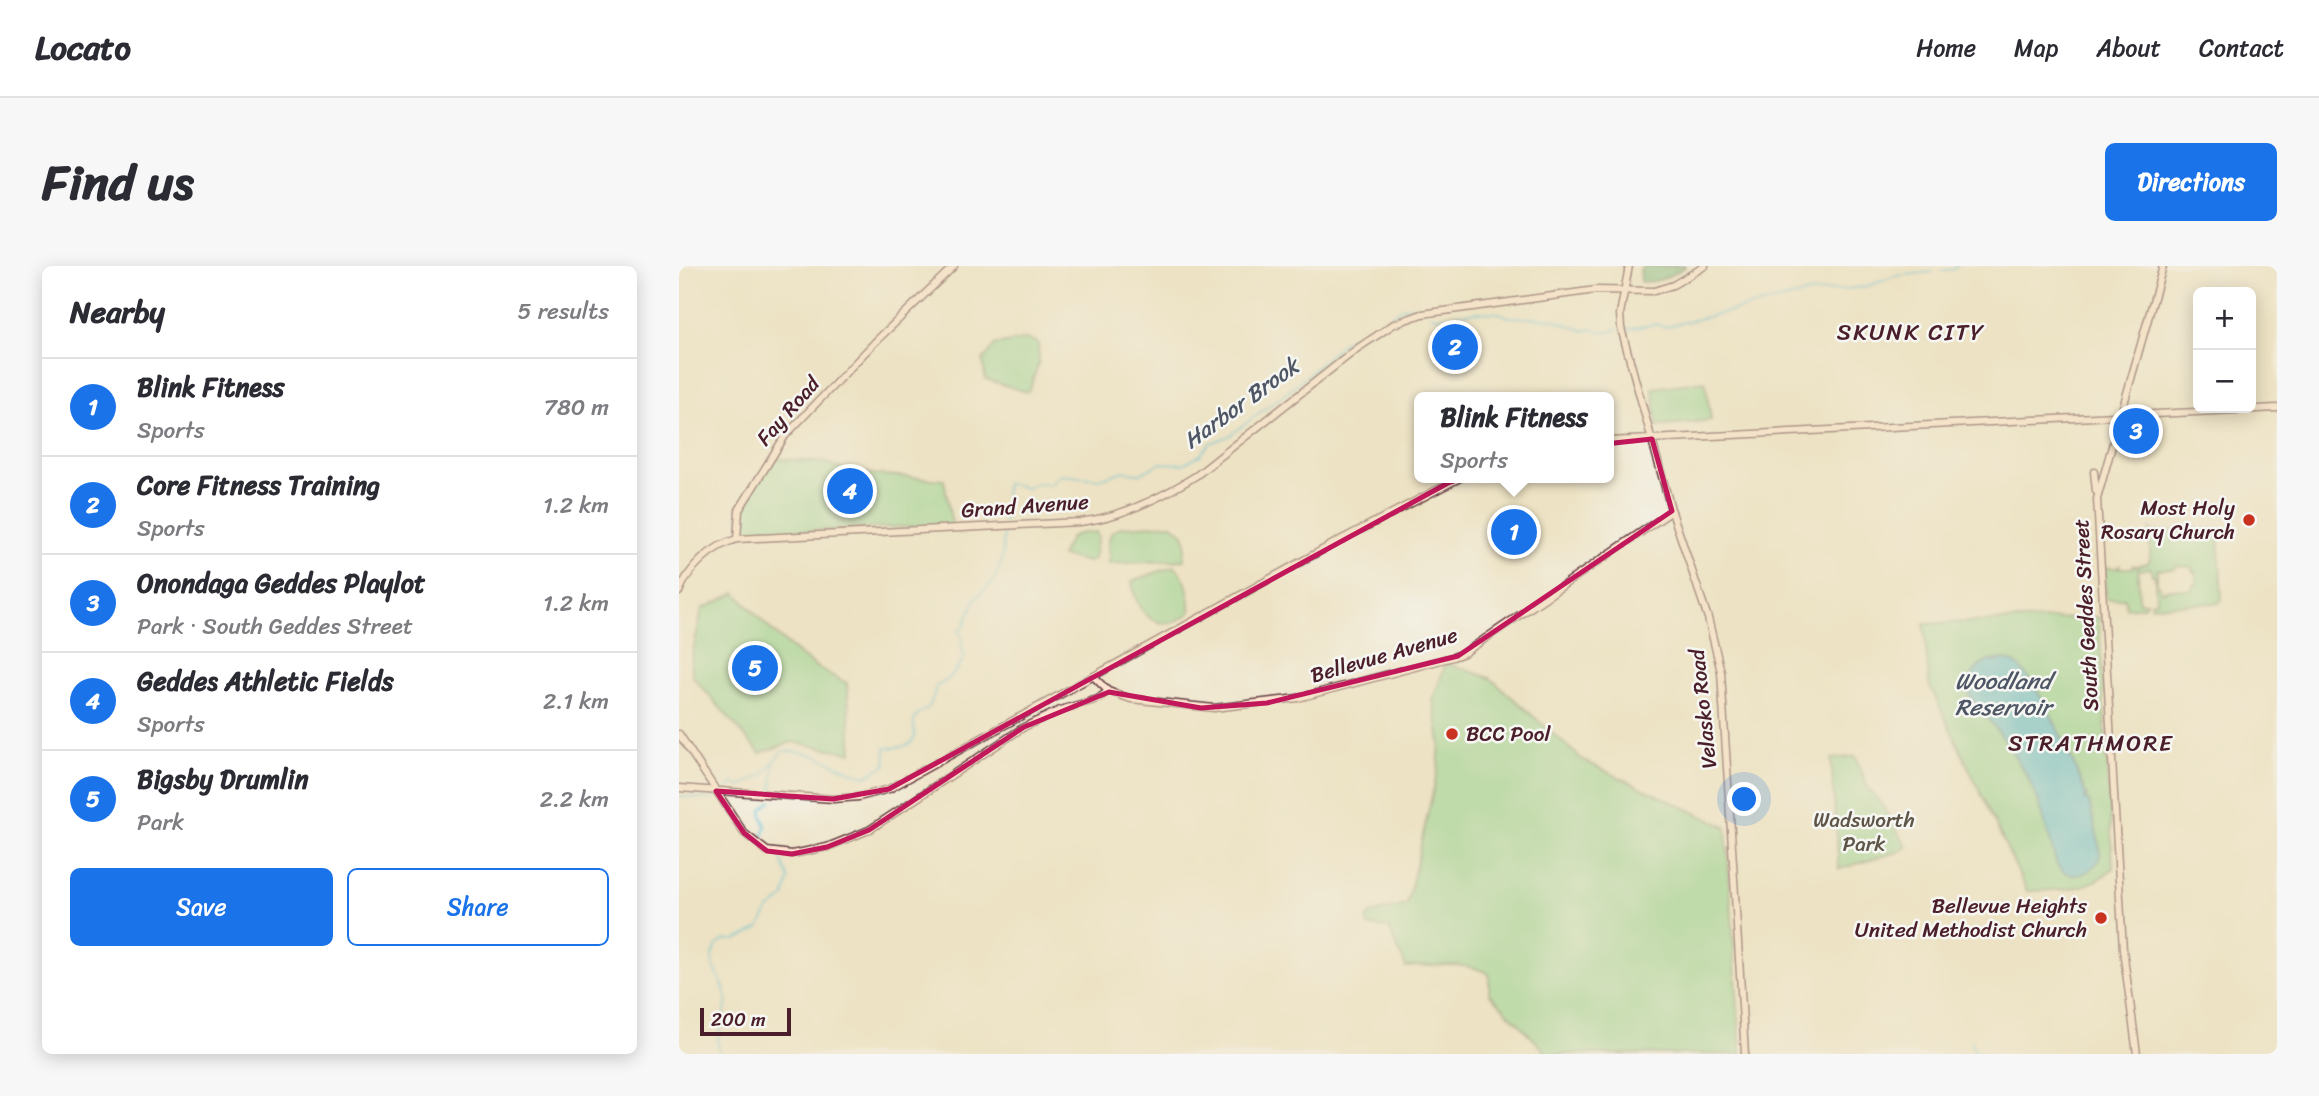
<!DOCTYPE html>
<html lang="en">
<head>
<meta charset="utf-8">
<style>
  body { margin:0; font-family:Sriracha,sans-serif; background:#f7f7f7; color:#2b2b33 }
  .controls { position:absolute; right:21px; top:21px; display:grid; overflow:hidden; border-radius:10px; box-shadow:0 4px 18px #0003 }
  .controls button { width:63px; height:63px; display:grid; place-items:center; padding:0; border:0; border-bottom:2px solid #e1e1e2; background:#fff; color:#2b2b33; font:35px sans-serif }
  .scale { position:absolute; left:21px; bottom:18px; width:91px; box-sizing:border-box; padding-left:7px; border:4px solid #4a1f2b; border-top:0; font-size:19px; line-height:24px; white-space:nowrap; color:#4a1f2b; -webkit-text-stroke:5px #f6f6f2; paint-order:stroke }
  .you { position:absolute; left:1066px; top:534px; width:24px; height:24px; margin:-18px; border:5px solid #fff; border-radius:50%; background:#1a73e8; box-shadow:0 0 0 10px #1a73e833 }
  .badge { display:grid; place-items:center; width:46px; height:46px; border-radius:50%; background:#1a73e8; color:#fff; font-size:23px; font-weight:700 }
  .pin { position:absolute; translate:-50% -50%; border:4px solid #fff; box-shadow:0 2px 7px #0006 }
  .popup { position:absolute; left:735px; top:126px; width:200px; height:91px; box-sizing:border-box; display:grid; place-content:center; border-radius:10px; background:#fff; filter:drop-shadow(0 2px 5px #0005); font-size:23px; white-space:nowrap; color:#7c7c81 }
  .popup b { font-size:26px; color:#2b2b33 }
  .popup::after { content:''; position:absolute; left:50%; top:100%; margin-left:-14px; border:14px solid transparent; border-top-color:#fff }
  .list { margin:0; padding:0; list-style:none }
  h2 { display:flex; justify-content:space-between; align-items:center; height:91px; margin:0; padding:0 28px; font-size:30px }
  h2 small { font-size:23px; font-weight:400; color:#7c7c81 }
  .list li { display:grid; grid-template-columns:46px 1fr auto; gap:21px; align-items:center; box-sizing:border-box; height:98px; padding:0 28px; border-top:2px solid #e1e1e2 }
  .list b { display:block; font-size:26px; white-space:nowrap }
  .list p { margin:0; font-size:23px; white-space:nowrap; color:#7c7c81 }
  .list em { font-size:23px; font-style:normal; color:#7c7c81 }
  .actions { display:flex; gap:14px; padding:21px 28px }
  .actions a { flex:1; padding:16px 0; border:2px solid #1a73e8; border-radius:10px; text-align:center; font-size:24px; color:#1a73e8 }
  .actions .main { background:#1a73e8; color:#fff }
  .map { position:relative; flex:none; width:1598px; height:788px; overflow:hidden; border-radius:10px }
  header { display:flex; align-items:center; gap:42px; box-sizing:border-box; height:98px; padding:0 35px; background:#fff; border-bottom:2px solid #e1e1e2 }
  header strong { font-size:33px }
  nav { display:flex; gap:38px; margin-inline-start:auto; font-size:24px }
  .intro { display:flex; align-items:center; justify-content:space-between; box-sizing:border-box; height:168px; padding:0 42px }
  h1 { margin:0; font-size:49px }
  .button { padding:18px 32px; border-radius:10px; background:#1a73e8; color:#fff; font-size:24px; font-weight:700 }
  main { display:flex; gap:42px; padding:0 42px }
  aside { flex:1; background:#fff; border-radius:10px; box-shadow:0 4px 18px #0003 }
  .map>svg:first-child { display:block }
</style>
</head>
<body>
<header>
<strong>Locato</strong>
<nav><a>Home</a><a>Map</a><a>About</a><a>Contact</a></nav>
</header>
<div class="intro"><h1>Find us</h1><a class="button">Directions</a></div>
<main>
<aside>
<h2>Nearby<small>5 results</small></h2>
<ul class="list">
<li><span class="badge">1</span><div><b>Blink Fitness</b><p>Sports</p></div><em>780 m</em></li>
<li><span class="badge">2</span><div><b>Core Fitness Training</b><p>Sports</p></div><em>1.2 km</em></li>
<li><span class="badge">3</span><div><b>Onondaga Geddes Playlot</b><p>Park · South Geddes Street</p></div><em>1.2 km</em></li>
<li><span class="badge">4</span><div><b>Geddes Athletic Fields</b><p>Sports</p></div><em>2.1 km</em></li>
<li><span class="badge">5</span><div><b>Bigsby Drumlin</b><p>Park</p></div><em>2.2 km</em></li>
</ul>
<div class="actions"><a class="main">Save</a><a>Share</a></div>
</aside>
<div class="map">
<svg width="1598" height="788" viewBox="0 0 1598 788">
  <rect width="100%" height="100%" fill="#f6f6f2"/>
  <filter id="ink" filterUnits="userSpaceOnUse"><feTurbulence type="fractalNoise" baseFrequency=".0143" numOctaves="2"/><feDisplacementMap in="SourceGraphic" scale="14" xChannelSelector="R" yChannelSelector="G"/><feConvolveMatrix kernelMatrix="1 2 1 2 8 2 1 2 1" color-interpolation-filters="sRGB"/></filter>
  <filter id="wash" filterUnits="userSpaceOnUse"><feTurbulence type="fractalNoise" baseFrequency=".00686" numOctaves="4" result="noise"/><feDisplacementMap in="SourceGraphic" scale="28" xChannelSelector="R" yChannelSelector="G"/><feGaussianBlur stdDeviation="1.57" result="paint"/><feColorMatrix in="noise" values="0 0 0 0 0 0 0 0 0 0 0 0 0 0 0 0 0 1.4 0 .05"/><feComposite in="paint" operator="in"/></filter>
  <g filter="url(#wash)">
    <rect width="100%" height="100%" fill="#ede2c3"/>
    <g fill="#8bd28d" stroke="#6a785c" stroke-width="2" fill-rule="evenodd">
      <polygon points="349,73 359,77 360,95 351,123 347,126 306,113 304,94 316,79"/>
      <polygon points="1026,115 1032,154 978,160 974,122"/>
      <polygon points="1473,152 1475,176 1437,177 1444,153"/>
      <path d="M 94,192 L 148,197 L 171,206 L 265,214 L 273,259 L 63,267 C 55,242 82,212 94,192 Z"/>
      <path d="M 492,258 L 505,268 L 507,275 L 505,294 L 430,298 C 431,285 426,278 433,266 L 442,261 Z"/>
      <path d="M 1502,261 L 1514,261 L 1519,264 L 1539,263 L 1543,333 L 1540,337 L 1473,340 L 1472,336 L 1477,335 L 1476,309 L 1473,309 L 1472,302 L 1459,304 L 1460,336 L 1468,336 L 1466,340 L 1447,342 L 1446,332 L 1427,333 L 1426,301 L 1438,302 L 1441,299 L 1441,302 L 1453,302 L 1454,299 L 1459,301 L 1459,299 L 1469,297 L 1471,293 L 1471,263 L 1474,266 L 1502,264 ZM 1497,300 L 1513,301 L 1513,305 L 1517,305 L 1518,318 L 1515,318 L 1512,324 L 1490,323 L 1482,326 L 1481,320 L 1478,319 L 1478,303 L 1495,303 Z"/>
      <path d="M 417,266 L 419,269 L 415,293 L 410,296 L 382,290 C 394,267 389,268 417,266 Z"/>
      <path d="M 495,300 C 508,309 512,332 511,347 C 480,370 457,349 453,315 Z"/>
      <path d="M 57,327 C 88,362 125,399 168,417 L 173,487 L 113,476 L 81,487 L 14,411 L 12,396 L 23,343 Z"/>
      <path d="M 1420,351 L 1434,602 C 1410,626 1380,624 1348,625 L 1250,418 L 1245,358 Z"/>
      <path d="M 767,397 L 811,412 L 905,495 L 1047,561 L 1062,788 L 869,788 L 810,727 L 810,708 C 787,694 753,700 727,701 L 710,662 L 689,660 L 687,654 L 691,648 L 728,639 L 759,503 L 761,476 L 754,433 Z"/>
      <polygon points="1176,490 1190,524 1201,536 1228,581 1219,586 1160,603 1152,493"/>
    </g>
    <path fill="#70b478" stroke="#5d6a52" stroke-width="2" d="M 966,0 L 1008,0 C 989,10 985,16 962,16 L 961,4 Z"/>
    <path fill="#54bcd2" stroke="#4f6e7e" stroke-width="2" d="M 1319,393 C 1324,394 1330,394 1335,397 C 1361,414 1396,500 1408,531 L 1406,532 L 1407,535 L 1410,535 C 1412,546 1422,580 1421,589 C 1420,598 1410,606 1402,608 C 1392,611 1385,607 1378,599 L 1360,536 L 1348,510 L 1325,473 L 1290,429 C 1289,410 1296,398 1315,394 L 1315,396 L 1319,396 Z"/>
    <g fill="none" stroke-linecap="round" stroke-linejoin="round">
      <g stroke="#54bcd2" stroke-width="2">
        <polyline points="1261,5 1275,3 1278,0"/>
        <polyline points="752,49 758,51 800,46 820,47 830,51 873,53 905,65 912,63 928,67 938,63"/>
        <polyline points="947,63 977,58 985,61 1130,27 1186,21 1217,10 1253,6"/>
        <polyline points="325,257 327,217 347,222 359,217 371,219 381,209 420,213 445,205 461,208 482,197 504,198 521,189 531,177 550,170 614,122 666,75 696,62 723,42 730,40 741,44"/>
        <path d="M 48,522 L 55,517 L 61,521 L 85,508 L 103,485 C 143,484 152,501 186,510 L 207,499 L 206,482 C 255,481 225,462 239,448 C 240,447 248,443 249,442 C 254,436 255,426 257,420 C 272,414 278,404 286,390 L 283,385 L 283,370 L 279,365 L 284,362 L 297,332 L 315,315 L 323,294 L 325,263"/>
        <polyline points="93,525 95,498"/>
        <polyline points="0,530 30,533 36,530"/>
        <polyline points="82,577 87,560 83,550 83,543 92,535"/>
        <polyline points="1292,776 1297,788"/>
        <polyline points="42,788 38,775 48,737 45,722 34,699 33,690 38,679 45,674 57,674 80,662 90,643 105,632 110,613 101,591"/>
      </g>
    </g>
  </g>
  <g filter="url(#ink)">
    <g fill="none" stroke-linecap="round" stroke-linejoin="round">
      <defs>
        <g id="secondary">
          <polyline points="950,0 941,48 942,62 992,243 1029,352 1042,406 1066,788"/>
          <polyline points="930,175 1598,142"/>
          <polyline points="1415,206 1417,225"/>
          <polyline points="58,273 60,244 106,170 196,76 275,0"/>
          <path d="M 0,326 C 10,301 33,280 58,273 L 401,256 C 443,251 482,232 518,209 L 679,82 L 715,58 L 743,48 L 917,24 L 975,25 L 994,19 L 1026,0"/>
          <polyline points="415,411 429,425 452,433 535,442 619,432 774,391 785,387 993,245"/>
          <polyline points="0,468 65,567 88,585 113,588 148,581 190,564 345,461 381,444 419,433 429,425"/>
          <polyline points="0,522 154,533 180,531 210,523 663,273 781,212"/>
          <polyline points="1458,788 1444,684 1418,233 1484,0"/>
        </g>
      </defs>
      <use href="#secondary" stroke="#623c42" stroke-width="9"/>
      <use href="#secondary" stroke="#fde4d0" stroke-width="6"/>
    </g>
  </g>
  <path d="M0 0H1598V788H0ZM 973,173 L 993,245 L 779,390 L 588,437 L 522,442 L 430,426 L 345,461 L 190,564 L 148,581 L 113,588 L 88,585 L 65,567 L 37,525 L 154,533 L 210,523 L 769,217 L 860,185 Z" fill="#ede2c3" fill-opacity=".55" fill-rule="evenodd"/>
  <path fill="none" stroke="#c2185b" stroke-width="5" stroke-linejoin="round" d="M 973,173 L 993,245 L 779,390 L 588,437 L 522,442 L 430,426 L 345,461 L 190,564 L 148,581 L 113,588 L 88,585 L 65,567 L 37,525 L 154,533 L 210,523 L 769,217 L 860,185 Z"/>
  <g fill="#c8321e" stroke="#f6f6f2" stroke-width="2.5">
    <circle cx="1570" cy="254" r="7"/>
    <circle cx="773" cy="468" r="7"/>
    <circle cx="1422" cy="652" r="7"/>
  </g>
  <g text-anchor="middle" stroke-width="5" stroke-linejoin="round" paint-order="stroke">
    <g font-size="21" fill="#4a1f2b" stroke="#f6f6f2">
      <text transform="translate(109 145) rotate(-49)" y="7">Fay Road</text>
      <text transform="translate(346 240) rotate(-4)" y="7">Grand Avenue</text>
      <text transform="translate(1407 349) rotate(-93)" y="7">South Geddes Street</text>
      <text transform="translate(705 389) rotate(-16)" y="7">Bellevue Avenue</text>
      <text transform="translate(1024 443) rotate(-96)" y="7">Velasko Road</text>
    </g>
    <g font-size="21" fill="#4a1f2b" stroke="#f6f6f2" text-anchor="end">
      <text x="1556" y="249">Most Holy<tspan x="1556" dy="24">Rosary Church</tspan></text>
      <text x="787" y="475" text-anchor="start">BCC Pool</text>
      <text x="1408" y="647">Bellevue Heights<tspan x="1408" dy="24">United Methodist Church</tspan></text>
    </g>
    <g font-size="21" fill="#5e5548" stroke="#f6f6f2">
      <text x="1185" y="561">Wadsworth<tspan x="1185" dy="24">Park</tspan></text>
    </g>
    <g font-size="23" letter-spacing="2" fill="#4a1f2b" stroke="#f6f6f2">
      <text x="1232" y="74">SKUNK CITY</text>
      <text x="1412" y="485">STRATHMORE</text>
    </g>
    <g font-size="23" font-style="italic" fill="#4e5665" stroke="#f6f6f2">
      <text transform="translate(562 137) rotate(-36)" y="8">Harbor Brook</text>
      <text x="1324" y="423">Woodland<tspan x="1324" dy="26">Reservoir</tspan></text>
    </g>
  </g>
</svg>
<div class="controls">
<button>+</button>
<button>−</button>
</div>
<div class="scale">200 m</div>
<div class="you"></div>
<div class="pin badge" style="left:835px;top:266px">1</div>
<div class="popup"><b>Blink Fitness</b>Sports</div>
<div class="pin badge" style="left:776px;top:81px">2</div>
<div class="pin badge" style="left:1457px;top:165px">3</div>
<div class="pin badge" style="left:171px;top:225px">4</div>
<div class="pin badge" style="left:76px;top:402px">5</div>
</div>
</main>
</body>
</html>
